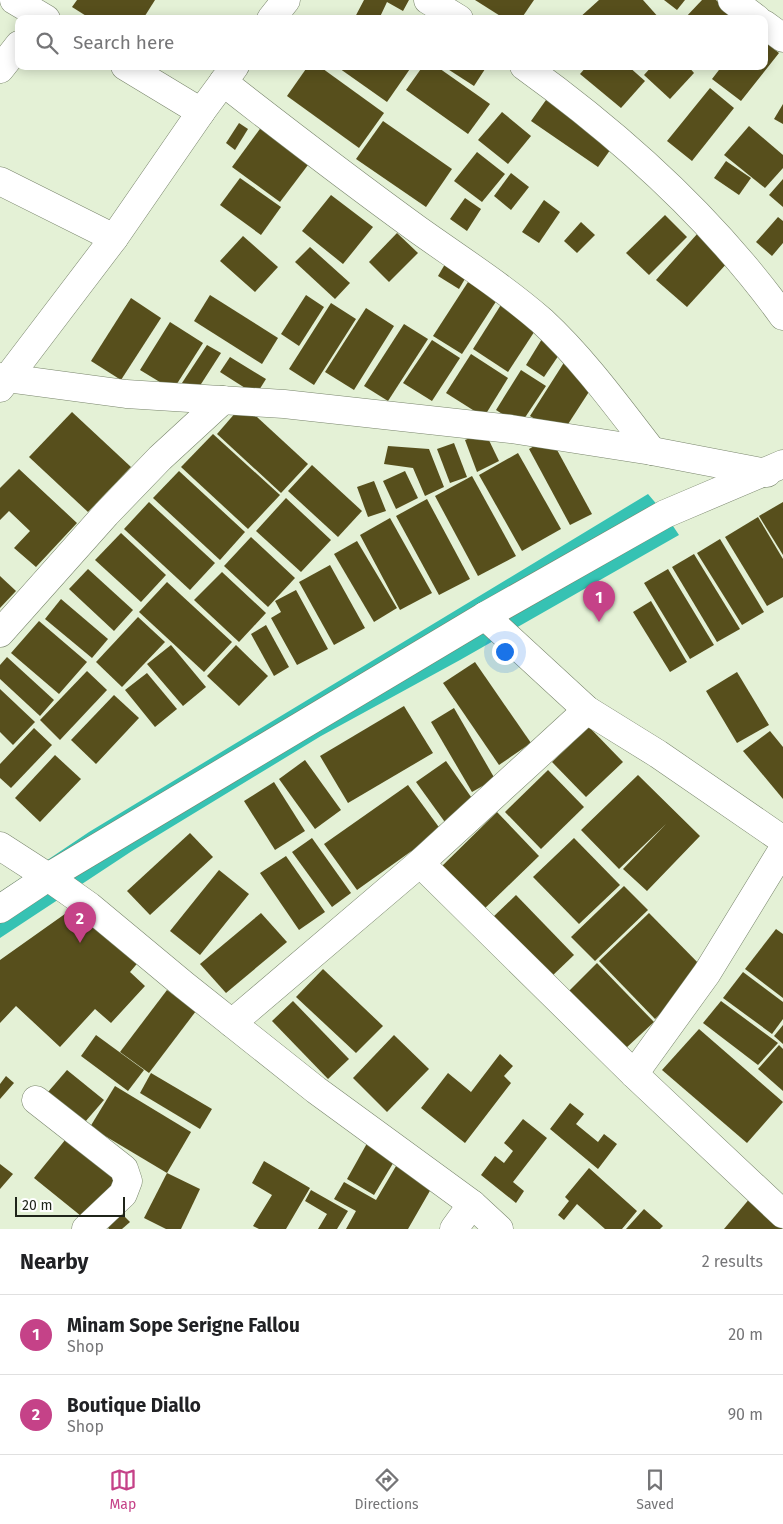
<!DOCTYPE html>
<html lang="en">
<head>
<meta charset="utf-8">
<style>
  body { margin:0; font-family:"Fira Sans",sans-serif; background:#f2f2f2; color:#202124 }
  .scale { position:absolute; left:15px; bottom:12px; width:110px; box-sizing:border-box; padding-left:5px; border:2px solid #1f241a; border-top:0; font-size:14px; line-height:18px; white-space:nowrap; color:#1f241a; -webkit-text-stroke:4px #fff; paint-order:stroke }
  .you { position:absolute; left:504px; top:651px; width:18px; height:18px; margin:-12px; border:4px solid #fff; border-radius:50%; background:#1a73e8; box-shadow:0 0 0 8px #1a73e833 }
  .badge { display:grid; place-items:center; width:32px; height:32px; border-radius:50%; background:#c54288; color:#fff; font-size:16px; font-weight:700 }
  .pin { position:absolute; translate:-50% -41px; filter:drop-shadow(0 1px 2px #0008) }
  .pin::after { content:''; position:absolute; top:26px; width:18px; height:15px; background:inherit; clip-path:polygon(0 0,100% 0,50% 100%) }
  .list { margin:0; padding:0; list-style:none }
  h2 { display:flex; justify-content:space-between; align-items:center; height:65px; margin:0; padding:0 20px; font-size:21px }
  h2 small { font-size:16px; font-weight:400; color:#757577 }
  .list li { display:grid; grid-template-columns:32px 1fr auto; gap:15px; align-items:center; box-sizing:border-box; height:80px; padding:0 20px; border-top:1px solid #e0e0e0 }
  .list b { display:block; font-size:19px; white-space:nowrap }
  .list p { margin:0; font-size:16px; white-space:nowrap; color:#757577 }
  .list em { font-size:16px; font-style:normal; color:#757577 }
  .icon { flex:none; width:28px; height:28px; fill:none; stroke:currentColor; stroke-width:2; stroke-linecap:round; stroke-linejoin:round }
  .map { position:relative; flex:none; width:783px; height:1229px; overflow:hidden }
  .search { position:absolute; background:#fff; box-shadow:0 2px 12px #0003; left:15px; right:15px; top:15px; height:55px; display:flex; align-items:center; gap:12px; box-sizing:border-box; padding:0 18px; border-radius:10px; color:#757577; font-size:19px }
  .sheet { height:225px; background:#fff }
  nav { display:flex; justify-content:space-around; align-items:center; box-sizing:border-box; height:70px; border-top:1px solid #e0e0e0; background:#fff; font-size:14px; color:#757577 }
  nav a { display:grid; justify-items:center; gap:2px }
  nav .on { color:#c54288 }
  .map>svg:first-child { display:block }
</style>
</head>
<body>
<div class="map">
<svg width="783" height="1229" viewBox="0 0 783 1229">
  <rect width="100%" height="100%" fill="#e4f1d6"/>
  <polygon fill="#36c2b3" points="648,494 665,514 679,535 460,660 321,736 132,851 0,938 0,892 89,832"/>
  <g fill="#574f1c">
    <polygon points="77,0 155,0 143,19 91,19 72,7"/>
    <polygon points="364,0 409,0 403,11 387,2 379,19 354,19"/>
    <polygon points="475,0 534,0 521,19 505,19"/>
    <polygon points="599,0 643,0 660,19 578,19"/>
    <polygon points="664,0 685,0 677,10"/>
    <polygon points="702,0 716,0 736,19 684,19"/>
    <polygon points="764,41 779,53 741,101 712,79 722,66 764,66"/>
    <polygon points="308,66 319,66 384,113 359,148 287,96"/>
    <polygon points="336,66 412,66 387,102"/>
    <polygon points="423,66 436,66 490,104 468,134 406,90"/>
    <polygon points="443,66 487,66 474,86"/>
    <polygon points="587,66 628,66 645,81 621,108 580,74"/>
    <polygon points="652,66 688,66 694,73 670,99 644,75"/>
    <polygon points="710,88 734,108 692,161 667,141"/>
    <polygon points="551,93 618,139 598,167 531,121"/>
    <polygon points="783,104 783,124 774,119"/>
    <polygon points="502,112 531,136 508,164 478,140"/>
    <polygon points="383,121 452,169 426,207 356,159"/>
    <polygon points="265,122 314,157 280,202 232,167"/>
    <polygon points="239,123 248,129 235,150 226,143"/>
    <polygon points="749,126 783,155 783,168 765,188 724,155"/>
    <polygon points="477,152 505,174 482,202 454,181"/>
    <polygon points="726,161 751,178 739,195 714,178"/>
    <polygon points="511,173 529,187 511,210 494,196"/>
    <polygon points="240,178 281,207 261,235 220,205"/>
    <polygon points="783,179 783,207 769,195"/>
    <polygon points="331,195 373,227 343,264 302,231"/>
    <polygon points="465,198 481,209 467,231 450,219"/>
    <polygon points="544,200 560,212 539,243 522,232"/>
    <polygon points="665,215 687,237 649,275 626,253"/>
    <polygon points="778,217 783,221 783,243 772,256 756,242"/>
    <polygon points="581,222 595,235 577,253 564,241"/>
    <polygon points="397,233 418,253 389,282 369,262"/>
    <polygon points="698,233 729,261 687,307 656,280"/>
    <polygon points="243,236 278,267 255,292 220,261"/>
    <polygon points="310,247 350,283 335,299 295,262"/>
    <polygon points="448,259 469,272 459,289 438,276"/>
    <polygon points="468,282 497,300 462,354 433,336"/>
    <polygon points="210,295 278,338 262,364 194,321"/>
    <polygon points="306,295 324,307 299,346 281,334"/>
    <polygon points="131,298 161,318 121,380 91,361"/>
    <polygon points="504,300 540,323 508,372 473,349"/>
    <polygon points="331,303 356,319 314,385 289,369"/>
    <polygon points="366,308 394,326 354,390 325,372"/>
    <polygon points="170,322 203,343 173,390 140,370"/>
    <polygon points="404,324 428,339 388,401 364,386"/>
    <polygon points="545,334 565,346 544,377 526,365"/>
    <polygon points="432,340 460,358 432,401 403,383"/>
    <polygon points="207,345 221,353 194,395 180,386"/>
    <polygon points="471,354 508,378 484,417 446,393"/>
    <polygon points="230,357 266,379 256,395 220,372"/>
    <polygon points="565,361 596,381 561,435 530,416"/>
    <polygon points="521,370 546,386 520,425 496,410"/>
    <polygon points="243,404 308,464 281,493 217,434"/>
    <polygon points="72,412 131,467 88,512 29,457"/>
    <polygon points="485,432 499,461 477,472 465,440"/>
    <polygon points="213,434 280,495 248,529 181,467"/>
    <polygon points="550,437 592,514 570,525 529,449"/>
    <polygon points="454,443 467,477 450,483 437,449"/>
    <polygon points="388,446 429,449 444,487 425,496 413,468 384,464"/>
    <polygon points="518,453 561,529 522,551 479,475"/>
    <polygon points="312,465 362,511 338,537 288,491"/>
    <polygon points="19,469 77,523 36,567 14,548 30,531 9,511 0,520 0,488"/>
    <polygon points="179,471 245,532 220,560 153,498"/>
    <polygon points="405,471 418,498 396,509 383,481"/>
    <polygon points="472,476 516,556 478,576 435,496"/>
    <polygon points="374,481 386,511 368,517 357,487"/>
    <polygon points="286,498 331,540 301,572 256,531"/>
    <polygon points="427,499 470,579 439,595 396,516"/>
    <polygon points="149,502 215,563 190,590 124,529"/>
    <polygon points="783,502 783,555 759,516"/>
    <polygon points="758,517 783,559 783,597 767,606 725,537"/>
    <polygon points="390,518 432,593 400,610 360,535"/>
    <polygon points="121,533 166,575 141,602 95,560"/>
    <polygon points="251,537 295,578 268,607 224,566"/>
    <polygon points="720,539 764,612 742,625 697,553"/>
    <polygon points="357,541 397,608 374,622 334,554"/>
    <polygon points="694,554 740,629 717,642 672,567"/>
    <polygon points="330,565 365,628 334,645 299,582"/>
    <polygon points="88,569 133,610 114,631 69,589"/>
    <polygon points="668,569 714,645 690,659 644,583"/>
    <polygon points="222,572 266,613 239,642 194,600"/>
    <polygon points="0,576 16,591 0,608"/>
    <polygon points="167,582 232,642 204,672 139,612"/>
    <polygon points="296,590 328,649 297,665 271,618 281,612 275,601"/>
    <polygon points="61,599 108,639 92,658 45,619"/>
    <polygon points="651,601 687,662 670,672 633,612"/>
    <polygon points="138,617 165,642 122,687 96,662"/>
    <polygon points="39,621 87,662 59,694 11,653"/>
    <polygon points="266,625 289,667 274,676 251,634"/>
    <polygon points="171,645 206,687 183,706 147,664"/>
    <polygon points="236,645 268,676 239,706 207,676"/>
    <polygon points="7,657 54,700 40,716 0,679 0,665"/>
    <polygon points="475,662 531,743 499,765 443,683"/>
    <polygon points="87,671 107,690 60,740 40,720"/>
    <polygon points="737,672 769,725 737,743 706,691"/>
    <polygon points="147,673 177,709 155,727 125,690"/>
    <polygon points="0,689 35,722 13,745 0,732"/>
    <polygon points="114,695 139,718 96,764 71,740"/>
    <polygon points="404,706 433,753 348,803 320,756"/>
    <polygon points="454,708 495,779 472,792 431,722"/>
    <polygon points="589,727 623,762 586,797 552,762"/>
    <polygon points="34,728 52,745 11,788 0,778 0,764"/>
    <polygon points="770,731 783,747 783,799 743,751"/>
    <polygon points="55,755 81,779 40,822 15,798"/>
    <polygon points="305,760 341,810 315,829 279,779"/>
    <polygon points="446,761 476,804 447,825 416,782"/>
    <polygon points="548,770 584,807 541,849 505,812"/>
    <polygon points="638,775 700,836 647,891 623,869 666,824 619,869 581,830"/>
    <polygon points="274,782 305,831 275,850 244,801"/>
    <polygon points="408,785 441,830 357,890 324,844"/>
    <polygon points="497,812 539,856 480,913 438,870"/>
    <polygon points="190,833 213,857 150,915 127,891"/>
    <polygon points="312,838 351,893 332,907 292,852"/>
    <polygon points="574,838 620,885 579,924 533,877"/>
    <polygon points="286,856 325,912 299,930 260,873"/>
    <polygon points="219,870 249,894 200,955 170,931"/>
    <polygon points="624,886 648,910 595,961 571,937"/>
    <polygon points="516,895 574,955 550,978 492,918"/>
    <polygon points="79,904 141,959 130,972 145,986 111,1023 95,1009 60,1047 16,1006 0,1023 0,960"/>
    <polygon points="261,913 287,942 226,993 200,964"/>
    <polygon points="649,913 706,971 655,1019 599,961"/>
    <polygon points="776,929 783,934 783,998 745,969"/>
    <polygon points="597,963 654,1022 625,1049 569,991"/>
    <polygon points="323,969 383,1026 356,1053 296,997"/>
    <polygon points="743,972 783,1002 783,1019 772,1034 723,998"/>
    <polygon points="167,990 196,1011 149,1073 120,1052"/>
    <polygon points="293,1001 349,1059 328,1079 272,1021"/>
    <polygon points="721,1001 778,1043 758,1065 703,1023"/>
    <polygon points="783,1025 783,1044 774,1036"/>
    <polygon points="699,1029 783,1102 747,1143 662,1070"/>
    <polygon points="96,1035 144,1070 128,1091 81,1056"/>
    <polygon points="394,1035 429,1069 387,1112 353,1078"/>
    <polygon points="779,1045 783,1049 783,1091 758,1069"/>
    <polygon points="500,1054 513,1066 504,1076 511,1083 465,1143 421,1108 448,1073 471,1092"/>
    <polygon points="67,1070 104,1100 85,1122 48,1092"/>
    <polygon points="151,1073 212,1109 200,1129 140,1093"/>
    <polygon points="6,1076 14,1083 0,1099 0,1084"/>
    <polygon points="115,1086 191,1132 167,1173 90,1127"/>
    <polygon points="570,1103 584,1114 576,1124 598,1142 604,1134 617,1144 598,1169 550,1129"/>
    <polygon points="523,1119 547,1138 513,1182 524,1191 516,1203 481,1175 495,1156 504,1163 513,1151 504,1143"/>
    <polygon points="70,1134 122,1176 86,1220 34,1178"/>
    <polygon points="370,1138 398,1155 374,1195 347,1179"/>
    <polygon points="264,1161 310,1188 286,1229 259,1229 253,1226 272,1195 252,1183"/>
    <polygon points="399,1161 435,1182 408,1229 346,1229 356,1211 334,1199 344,1182 376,1200"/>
    <polygon points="0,1164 13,1174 0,1189"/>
    <polygon points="589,1168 637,1211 622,1229 605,1229 577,1204 564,1220 558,1215 569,1201 565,1197"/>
    <polygon points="167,1173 200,1189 181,1229 166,1229 144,1218"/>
    <polygon points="311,1190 348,1211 337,1229 318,1229 327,1214 305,1201"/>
    <polygon points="756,1191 776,1212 782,1229 724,1229"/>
    <polygon points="644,1209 663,1226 660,1229 626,1229"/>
    <polygon points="119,1211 130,1222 122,1229 109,1229 105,1224"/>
  </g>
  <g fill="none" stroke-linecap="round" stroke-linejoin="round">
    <defs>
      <g id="minor">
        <polyline points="14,0 46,19"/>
        <polyline points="428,0 459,19"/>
        <polyline points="732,0 757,19"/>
        <polyline points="764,24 783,38"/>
        <polyline points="125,66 201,112"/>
        <path d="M 524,66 C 621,136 713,219 783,316"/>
        <polyline points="0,69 19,45"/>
        <path d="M 223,82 C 287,132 351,181 417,229 C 459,259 503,287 542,321 C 584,360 617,406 652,451"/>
        <polyline points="0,181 114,238"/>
        <polyline points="0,377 126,394 284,404 511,429 652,451 767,473"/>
        <polyline points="485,616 587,710 658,754 783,840"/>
        <polyline points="0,633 106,514 160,458 223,400"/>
        <polyline points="0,846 48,877 89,906 184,985 316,1090 472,1204 499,1229"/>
        <polyline points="420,863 634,1074 783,1214"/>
        <polyline points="0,909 48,877 485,616 665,514 783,464"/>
        <polyline points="232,1023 420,863 587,710"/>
        <polyline points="634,1074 707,973 783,849"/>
        <polyline points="36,1100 124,1169 128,1181 123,1194 86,1229"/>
        <polyline points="454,1229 472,1204"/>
      </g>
      <g id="tertiary">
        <polyline points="271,19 286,0"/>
        <polyline points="0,388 114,238 201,112 235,66"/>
      </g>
    </defs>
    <use href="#minor" stroke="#79856c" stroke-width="29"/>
    <use href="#tertiary" stroke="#79856c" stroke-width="29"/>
    <use href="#minor" stroke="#fff" stroke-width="28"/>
    <use href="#tertiary" stroke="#fff" stroke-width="28"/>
  </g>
</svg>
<div class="scale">20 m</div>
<div class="you"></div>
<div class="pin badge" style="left:599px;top:622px">1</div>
<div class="pin badge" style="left:80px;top:943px">2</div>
<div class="search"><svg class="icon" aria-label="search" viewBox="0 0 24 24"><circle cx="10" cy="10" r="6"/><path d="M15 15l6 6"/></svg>Search here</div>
</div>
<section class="sheet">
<h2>Nearby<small>2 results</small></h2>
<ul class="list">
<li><span class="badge">1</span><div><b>Minam Sope Serigne Fallou</b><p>Shop</p></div><em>20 m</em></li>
<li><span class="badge">2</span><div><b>Boutique Diallo</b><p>Shop</p></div><em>90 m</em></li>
</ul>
</section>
<nav>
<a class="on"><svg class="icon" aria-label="map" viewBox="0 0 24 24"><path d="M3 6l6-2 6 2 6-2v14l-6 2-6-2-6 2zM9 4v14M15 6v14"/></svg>Map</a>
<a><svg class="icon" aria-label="directions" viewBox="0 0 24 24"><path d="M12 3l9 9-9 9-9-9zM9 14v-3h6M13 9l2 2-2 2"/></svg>Directions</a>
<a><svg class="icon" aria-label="saved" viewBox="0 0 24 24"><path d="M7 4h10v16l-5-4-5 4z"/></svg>Saved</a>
</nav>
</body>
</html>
